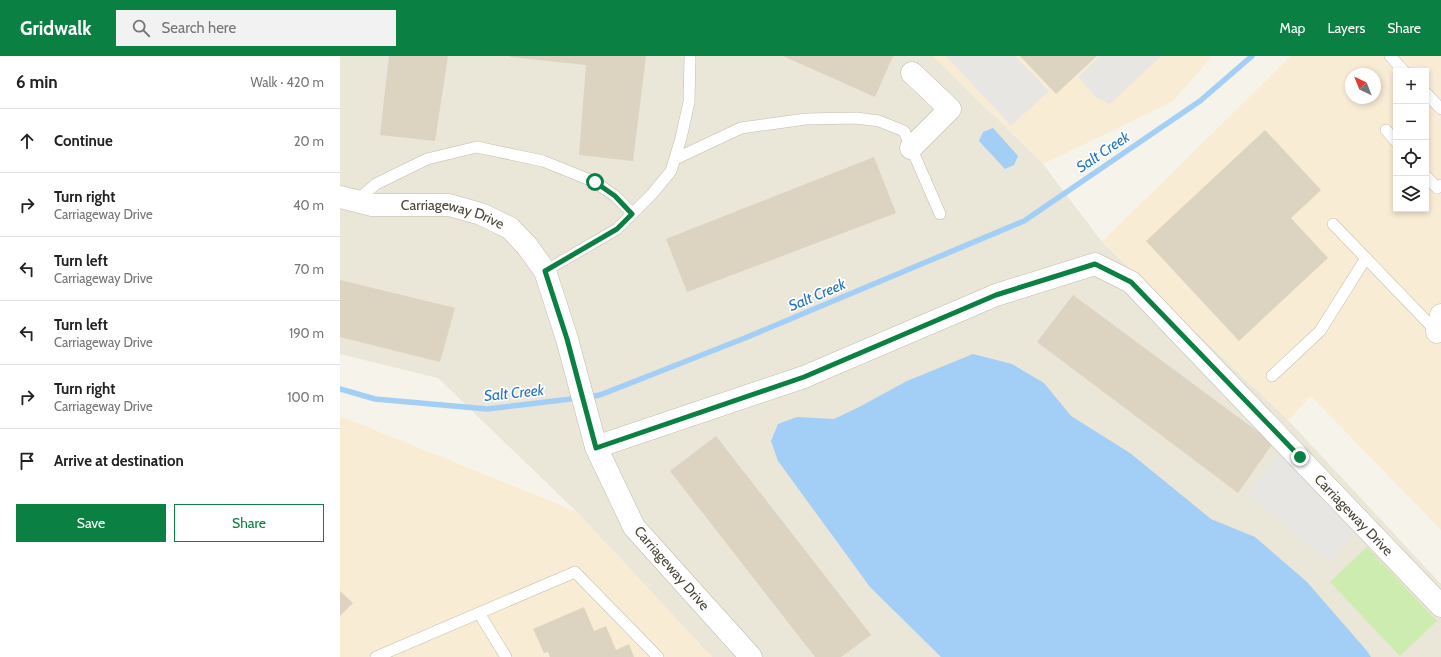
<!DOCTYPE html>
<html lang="en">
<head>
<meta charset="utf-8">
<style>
  body { margin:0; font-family:Cabin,sans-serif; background:#f2f2f2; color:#222 }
  .controls { position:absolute; right:12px; top:12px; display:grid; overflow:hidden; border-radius:0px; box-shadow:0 2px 6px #0003 }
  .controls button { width:36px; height:36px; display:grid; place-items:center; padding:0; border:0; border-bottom:1px solid #e0e0e0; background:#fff; color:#222; font:20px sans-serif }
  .compass { position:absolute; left:1005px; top:12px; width:36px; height:36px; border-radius:50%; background:#fff; box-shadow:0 2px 6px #0003; rotate:317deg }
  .stop { position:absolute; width:12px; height:12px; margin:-9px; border:3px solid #0b8043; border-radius:50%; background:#fff }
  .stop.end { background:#0b8043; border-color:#fff; box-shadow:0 1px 4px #0008 }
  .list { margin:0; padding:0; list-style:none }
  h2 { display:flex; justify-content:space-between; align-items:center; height:52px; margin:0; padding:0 16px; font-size:17px }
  h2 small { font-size:13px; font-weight:400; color:#767676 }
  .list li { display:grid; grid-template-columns:26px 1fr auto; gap:12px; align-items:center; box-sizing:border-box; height:64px; padding:0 16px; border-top:1px solid #e0e0e0 }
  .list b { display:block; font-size:15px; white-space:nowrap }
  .list p { margin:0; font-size:13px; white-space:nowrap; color:#767676 }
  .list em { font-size:13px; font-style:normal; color:#767676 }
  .actions { display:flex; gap:8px; padding:12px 16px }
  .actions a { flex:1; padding:9px 0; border:1px solid #0b8043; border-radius:0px; text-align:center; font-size:14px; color:#0b8043 }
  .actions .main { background:#0b8043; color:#fff }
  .icon { flex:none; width:22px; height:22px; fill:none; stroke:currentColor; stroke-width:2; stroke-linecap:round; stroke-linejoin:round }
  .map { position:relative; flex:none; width:1101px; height:601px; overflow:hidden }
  header { display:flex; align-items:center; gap:24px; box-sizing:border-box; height:56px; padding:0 20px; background:#0b8043; color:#fff }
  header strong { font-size:19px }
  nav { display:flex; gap:22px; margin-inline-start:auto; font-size:14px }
  .search { width:280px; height:36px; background:#f2f2f2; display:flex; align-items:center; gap:10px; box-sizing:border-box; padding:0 14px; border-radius:0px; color:#767676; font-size:15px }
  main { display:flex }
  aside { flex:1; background:#fff }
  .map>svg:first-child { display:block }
</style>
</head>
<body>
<header>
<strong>Gridwalk</strong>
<div class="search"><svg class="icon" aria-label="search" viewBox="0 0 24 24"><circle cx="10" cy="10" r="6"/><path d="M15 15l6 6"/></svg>Search here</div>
<nav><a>Map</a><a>Layers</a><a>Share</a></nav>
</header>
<main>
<aside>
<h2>6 min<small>Walk · 420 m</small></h2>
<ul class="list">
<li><svg class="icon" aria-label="ahead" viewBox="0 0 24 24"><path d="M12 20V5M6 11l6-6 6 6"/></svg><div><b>Continue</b></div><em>20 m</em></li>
<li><svg class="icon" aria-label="right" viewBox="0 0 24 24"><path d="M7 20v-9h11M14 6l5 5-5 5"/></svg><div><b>Turn right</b><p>Carriageway Drive</p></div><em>40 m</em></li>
<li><svg class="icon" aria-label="left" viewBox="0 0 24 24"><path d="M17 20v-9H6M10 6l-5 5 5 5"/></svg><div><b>Turn left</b><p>Carriageway Drive</p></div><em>70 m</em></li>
<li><svg class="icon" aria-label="left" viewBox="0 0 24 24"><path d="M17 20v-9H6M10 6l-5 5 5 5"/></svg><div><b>Turn left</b><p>Carriageway Drive</p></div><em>190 m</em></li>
<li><svg class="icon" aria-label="right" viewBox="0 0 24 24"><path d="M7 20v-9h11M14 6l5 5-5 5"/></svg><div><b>Turn right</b><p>Carriageway Drive</p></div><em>100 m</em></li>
<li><svg class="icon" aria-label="arrive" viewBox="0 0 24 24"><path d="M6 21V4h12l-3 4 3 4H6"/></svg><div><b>Arrive at destination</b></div></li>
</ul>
<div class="actions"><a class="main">Save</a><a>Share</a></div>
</aside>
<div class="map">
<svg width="1101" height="601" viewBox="0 0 1101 601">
  <rect width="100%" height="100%" fill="#f6f3ea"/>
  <polygon fill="#eae6d8" points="0,0 593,0 703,108 762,186 948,364 1101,528 1101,601 372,601 237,456 98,322 0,298"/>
  <g fill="#f9ecd5" fill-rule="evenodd">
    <polygon points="593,0 872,0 832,46 703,108"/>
    <path d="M 951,0 L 1101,0 L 1101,474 L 971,340 L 948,364 L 762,186 ZM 1056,15 L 1086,15 L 1086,153 L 1056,153 ZM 1011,18 L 1035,18 L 1035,42 L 1011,42 Z"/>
    <polygon points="0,360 237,456 372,601 0,601"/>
  </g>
  <polygon fill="#cdedb0" points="1027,491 1097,565 1060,600 990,526"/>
  <g fill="#e8e6e2">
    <polygon points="606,0 675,0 709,35 671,70"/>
    <polygon points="760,0 821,0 770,48 757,42 738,21"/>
    <polygon points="944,393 1017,473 989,505 907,438"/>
  </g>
  <g fill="#a3cff6">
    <polygon points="653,72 678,100 674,109 665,113 639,85 643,76"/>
    <polygon points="633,298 672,308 704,327 731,360 790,397 871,463 915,481 967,526 1027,595 1031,601 601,601 530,531 438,405 431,385 438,368 457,361 494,363 519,351 567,325"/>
  </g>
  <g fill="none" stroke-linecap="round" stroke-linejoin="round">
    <g stroke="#a3cff6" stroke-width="5.5">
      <polyline points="0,333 35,343 147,353 239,342"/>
      <polyline points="248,341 260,339 405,282 684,165 860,45 912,0"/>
    </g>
  </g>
  <g fill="#dcd3c1">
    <polygon points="49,0 108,0 95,85 40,79"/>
    <polygon points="170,0 306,0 293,105 239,99 246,9 170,1"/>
    <polygon points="443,0 553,0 535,41"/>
    <polygon points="680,0 757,0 716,38"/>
    <polygon points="925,74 981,134 951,162 988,202 899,285 806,185"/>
    <polygon points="534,101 556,157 347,236 326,183"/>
    <polygon points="0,224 115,252 100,306 0,281"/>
    <polygon points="733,239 933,387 898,437 697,286"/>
    <polygon points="376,380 531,579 501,601 475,601 330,415"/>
    <polygon points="0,535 13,547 0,560"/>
    <polygon points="244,551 254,575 266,570 276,594 289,588 294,601 210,601 208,596 204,597 193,573"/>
  </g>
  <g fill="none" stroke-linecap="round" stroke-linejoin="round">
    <defs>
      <g id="service">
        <polyline points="1050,0 1064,15"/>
        <polyline points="1086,37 1101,53"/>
        <polyline points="1046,74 1056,86"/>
        <polyline points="335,103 401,72 466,63 516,62 539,65 564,75 600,158"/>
        <polyline points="1086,120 1097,132 1101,129"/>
        <polyline points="16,145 36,128 87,103 137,91 203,105 255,126 275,140 292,157"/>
        <polyline points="993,168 1097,276"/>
        <polyline points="205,215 277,173 312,138 331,115 341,82 349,46 350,0"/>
        <polyline points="932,320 980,275 1026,202"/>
        <polyline points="139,557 166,601"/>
        <polyline points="36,601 235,516 318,601"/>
      </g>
      <g id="minor">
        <polyline points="571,92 610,53 572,17"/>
        <path id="s1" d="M 0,141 L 32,149 L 109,149 L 141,158 L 170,172 L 187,190 L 205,215 L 227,283 L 256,391"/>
        <polyline points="1097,276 1101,259"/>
        <path id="s2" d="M 411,601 L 294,471 L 256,391 L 464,321 L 656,239 L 755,208 L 791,226 L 1101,550"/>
      </g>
    </defs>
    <use href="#service" stroke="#c3bcac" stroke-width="12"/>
    <use href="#minor" stroke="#c3bcac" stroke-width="23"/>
    <use href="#service" stroke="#fff" stroke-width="11"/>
    <use href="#minor" stroke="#fff" stroke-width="22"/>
  </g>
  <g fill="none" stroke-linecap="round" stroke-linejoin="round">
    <polyline stroke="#0b8043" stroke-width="5" points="255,126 275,140 292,158 277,173 205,215 227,283 256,392 464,321 656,239 755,208 791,226 960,401"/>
  </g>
  <g text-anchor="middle" stroke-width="3.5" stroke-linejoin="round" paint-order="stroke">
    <g font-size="14" fill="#4b4537" stroke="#fff">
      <text dy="5" stroke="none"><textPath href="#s1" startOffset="115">Carriageway Drive</textPath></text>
      <text dy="5" stroke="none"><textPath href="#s2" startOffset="1158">Carriageway Drive</textPath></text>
      <text transform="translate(332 512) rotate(49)" y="5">Carriageway Drive</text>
    </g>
    <g font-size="15" font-style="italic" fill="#2675c1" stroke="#fff">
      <text transform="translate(763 96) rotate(-34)" y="5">Salt Creek</text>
      <text transform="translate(477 239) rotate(-23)" y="5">Salt Creek</text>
      <text transform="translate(174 337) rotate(-6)" y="5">Salt Creek</text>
    </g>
  </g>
</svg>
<div class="controls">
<button>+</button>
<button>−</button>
<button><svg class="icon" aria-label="locate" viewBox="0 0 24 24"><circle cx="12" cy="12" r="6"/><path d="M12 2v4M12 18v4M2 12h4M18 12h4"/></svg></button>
<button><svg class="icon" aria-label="layers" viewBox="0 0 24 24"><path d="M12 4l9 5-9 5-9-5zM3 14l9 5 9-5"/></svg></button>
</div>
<svg class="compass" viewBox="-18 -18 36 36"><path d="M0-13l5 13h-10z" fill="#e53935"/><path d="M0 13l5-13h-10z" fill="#767676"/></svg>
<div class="stop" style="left:255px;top:126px"></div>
<div class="stop end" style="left:960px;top:401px"></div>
</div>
</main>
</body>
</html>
